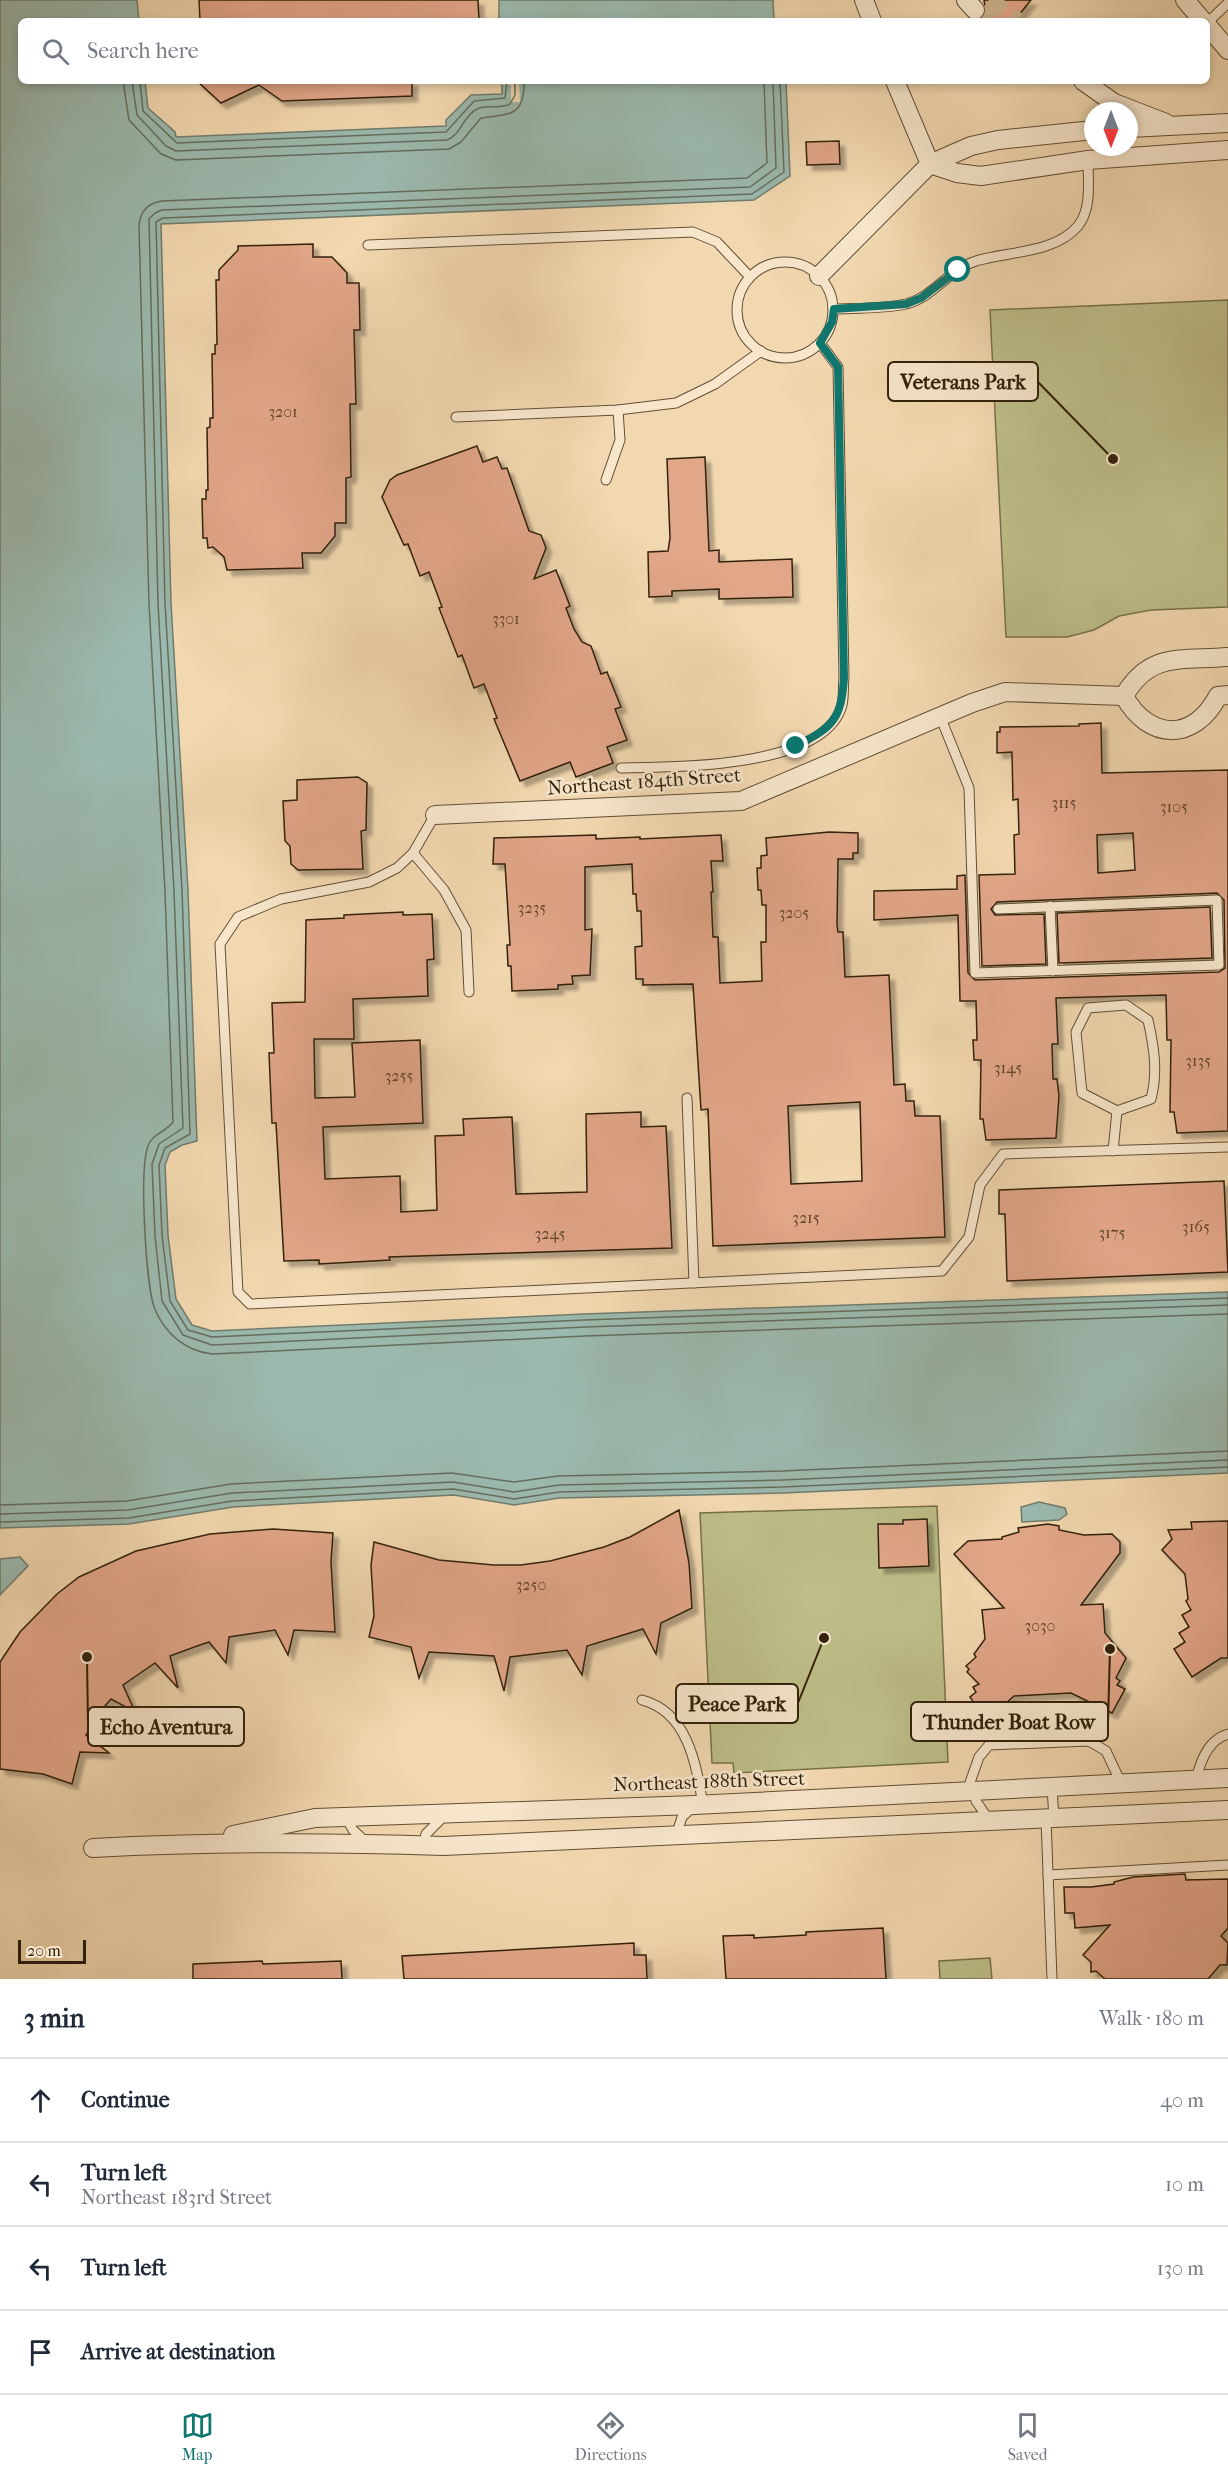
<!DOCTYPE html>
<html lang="en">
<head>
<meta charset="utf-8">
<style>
  body { margin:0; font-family:"IM FELL French Canon",serif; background:#f6f6f7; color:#1f2937 }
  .compass { position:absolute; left:1084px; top:102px; width:54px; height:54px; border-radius:50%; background:#fff; box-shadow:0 3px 9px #0003; rotate:180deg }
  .scale { position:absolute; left:18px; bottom:15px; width:68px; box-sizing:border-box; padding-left:6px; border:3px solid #32210b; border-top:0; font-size:16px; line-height:21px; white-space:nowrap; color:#32210b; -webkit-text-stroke:4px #f7e6cc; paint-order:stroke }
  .stop { position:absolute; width:18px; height:18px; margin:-14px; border:4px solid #0f766e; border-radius:50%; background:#fff }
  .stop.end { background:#0f766e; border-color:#fff; box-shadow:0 2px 6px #0008 }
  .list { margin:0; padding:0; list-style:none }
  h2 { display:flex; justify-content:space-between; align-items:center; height:78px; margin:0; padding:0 24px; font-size:26px }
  h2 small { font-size:20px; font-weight:400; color:#747a83 }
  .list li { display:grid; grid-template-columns:39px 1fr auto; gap:18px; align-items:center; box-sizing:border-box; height:84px; padding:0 24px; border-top:2px solid #e0e1e3 }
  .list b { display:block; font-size:22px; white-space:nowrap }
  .list p { margin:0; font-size:20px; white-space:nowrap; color:#747a83 }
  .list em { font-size:20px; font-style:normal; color:#747a83 }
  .icon { flex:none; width:33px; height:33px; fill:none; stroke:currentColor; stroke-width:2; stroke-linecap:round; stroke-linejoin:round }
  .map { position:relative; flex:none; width:1228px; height:1979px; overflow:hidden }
  .search { position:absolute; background:#fff; box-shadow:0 3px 9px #0003; left:18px; right:18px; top:18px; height:66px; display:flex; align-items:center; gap:15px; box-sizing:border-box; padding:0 21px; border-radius:9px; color:#747a83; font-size:22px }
  .sheet { height:414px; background:#fff }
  nav { display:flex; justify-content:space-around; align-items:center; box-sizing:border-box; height:84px; border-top:2px solid #e0e1e3; background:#fff; font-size:16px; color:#747a83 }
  nav a { display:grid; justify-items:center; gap:3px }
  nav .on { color:#0f766e }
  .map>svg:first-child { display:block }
</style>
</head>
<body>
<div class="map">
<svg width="1228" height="1979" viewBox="0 0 1228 1979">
  <defs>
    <filter id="shadow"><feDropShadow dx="5.5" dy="5.5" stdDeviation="1.5" flood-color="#0004"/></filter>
  </defs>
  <rect width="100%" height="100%" fill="#f2d8b0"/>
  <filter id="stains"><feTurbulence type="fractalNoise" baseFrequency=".00333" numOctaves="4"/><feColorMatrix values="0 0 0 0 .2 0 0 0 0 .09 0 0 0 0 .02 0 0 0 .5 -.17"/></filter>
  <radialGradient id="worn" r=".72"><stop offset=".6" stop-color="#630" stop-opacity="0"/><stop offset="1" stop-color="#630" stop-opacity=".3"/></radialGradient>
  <g fill="#bdbe89" stroke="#78704a" stroke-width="1.5">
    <polygon points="1228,300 1228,607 1151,610 1119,616 1094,630 1067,637 1006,637 990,310"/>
    <polygon points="937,1506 948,1762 734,1773 733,1763 712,1763 700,1513"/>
    <polygon points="990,1958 992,1979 940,1979 939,1961"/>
  </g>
  <g fill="#9bb9ae" stroke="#717c6d" stroke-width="1.5">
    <polygon points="0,0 137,0 139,21 21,21 21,81 145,81 148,108 175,132 176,137 446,126 446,120 471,95 502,94 502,81 786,81 790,176 754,200 161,224 171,603 188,890 197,1141 182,1145 170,1152 165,1165 168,1235 176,1299 192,1325 212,1331 584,1314 1228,1292 1228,1473 783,1493 559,1498 514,1505 454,1495 233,1507 129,1524 0,1528"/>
    <polygon points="499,0 773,0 774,21 499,21"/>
    <polygon points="1039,1502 1065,1508 1067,1514 1059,1520 1022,1522 1021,1507"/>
    <polygon points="20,1557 28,1566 0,1595 0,1559"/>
  </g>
  <polygon fill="#f2d8b0" points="501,81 553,81 553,82 519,84 520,102 511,102 511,85 502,85"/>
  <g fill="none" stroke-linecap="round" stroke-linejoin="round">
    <g stroke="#666d5c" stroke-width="1.5">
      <path d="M 123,81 L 129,120 L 161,154 L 176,160 L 449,149 L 461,142 L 481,118 C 509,114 525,117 524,81"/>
      <path d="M 132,81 L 137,115 L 166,146 L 176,151 L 447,140 C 461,135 463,116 477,109 C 486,104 500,110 510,104 L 515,95 L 515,81"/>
      <polyline points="140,81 143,111 177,143 446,132 474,101 505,98 507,81"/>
      <path d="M 764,81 L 767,163 L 747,178 L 162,201 C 148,203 140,212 139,226 L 149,604 L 165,891 L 173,1122 C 166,1132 153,1133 148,1146 C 139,1170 146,1283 154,1307 C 164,1333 185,1351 212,1354 L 585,1336 L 1228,1314"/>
      <polyline points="773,81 776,168 750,187 162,210 155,213 149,219 158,603 174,891 183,1128 159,1144 152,1164 155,1236 162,1301 183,1335 212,1345 585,1327 1228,1305"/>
      <polyline points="780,81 784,172 752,194 163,218 156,222 165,603 182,890 190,1134 165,1148 159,1165 162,1235 170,1301 188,1330 212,1337 584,1320 1228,1298"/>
      <polyline points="0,1505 127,1501 231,1484 452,1473 514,1482 558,1476 782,1471 1228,1451"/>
      <polyline points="0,1514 128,1510 232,1493 453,1482 514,1492 559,1485 782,1480 1228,1460"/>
      <polyline points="0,1522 129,1518 232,1501 453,1489 514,1499 559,1492 782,1487 1228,1467"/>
    </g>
  </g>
  <g fill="#e2a689" stroke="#32210b" stroke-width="1.5" fill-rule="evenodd" filter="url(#shadow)">
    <polygon points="199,0 478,0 479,21 200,21"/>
    <polygon points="984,0 1031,0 1014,21 977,21 986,13"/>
    <polygon points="197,81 412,81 412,96 282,101 259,85 221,103"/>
    <polygon points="839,141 840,164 807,165 806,142"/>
    <polygon points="313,244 313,257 332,257 347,273 347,283 359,283 360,330 354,330 356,404 350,404 351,477 346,478 346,523 335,523 335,536 321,553 302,553 303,568 227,570 224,557 213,547 208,548 207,538 203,538 202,499 206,499 206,490 208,490 207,428 210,427 210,418 213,418 212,354 215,354 215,345 217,344 216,280 219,280 219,270 238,250 238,246"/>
    <polygon points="477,446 483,462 497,457 502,469 507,468 529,531 541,535 546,548 534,579 556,570 570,606 566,608 574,629 582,642 591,646 601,674 607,672 621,707 615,709 627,740 607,747 613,763 576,777 570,762 520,781 494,719 497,718 484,684 474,688 462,655 458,657 439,608 442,607 429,572 420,576 408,544 404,545 382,497 390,480 397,475"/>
    <polygon points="705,457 709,551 719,550 719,562 792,559 793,597 719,599 719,589 672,591 672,596 649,597 648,552 668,551 670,538 667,459"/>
    <path d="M 1101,723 L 1102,773 L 1228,770 L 1228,1131 L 1177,1133 L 1174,1112 L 1170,1112 L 1171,1040 L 1167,1040 L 1166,995 L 1056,998 L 1058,1044 L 1052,1044 L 1053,1079 L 1057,1079 L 1059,1096 L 1056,1138 L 986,1140 L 983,1119 L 980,1119 L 981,1060 L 974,1060 L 973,1040 L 977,1040 L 976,1001 L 960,1001 L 958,915 L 874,920 L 874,891 L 957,889 L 957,876 L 965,875 L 968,973 L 975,980 L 1219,972 L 1225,968 L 1224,900 L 1217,893 L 997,902 L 991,909 L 995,915 L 1044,914 L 1046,964 L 982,966 L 979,875 L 1015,874 L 1014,835 L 1019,834 L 1018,799 L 1013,800 L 1012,752 L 997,753 L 997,732 L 1000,732 L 1000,727 L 1079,726 L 1079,724 ZM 1133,833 L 1135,870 L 1098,873 L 1097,835 Z"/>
    <polygon points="358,777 367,783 366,830 361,831 363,869 298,870 291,864 290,846 285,841 283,801 297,800 297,780"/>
    <path d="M 829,832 L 858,833 L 858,853 L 853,853 L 853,859 L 838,859 L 837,925 L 838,932 L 843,932 L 845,977 L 889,975 L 894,1085 L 905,1084 L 906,1101 L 914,1101 L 915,1116 L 940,1116 L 945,1237 L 713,1246 L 708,1109 L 701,1110 L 693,984 L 643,985 L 643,979 L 636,979 L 635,947 L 642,946 L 641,911 L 637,911 L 636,894 L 633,894 L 632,864 L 585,867 L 585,930 L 592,929 L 590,975 L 572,976 L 573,984 L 558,985 L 558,989 L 512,991 L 511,966 L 508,966 L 507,945 L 510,945 L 505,864 L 493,864 L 494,838 L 596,835 L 596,839 L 640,837 L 640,839 L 721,835 L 723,861 L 711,861 L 713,892 L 711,892 L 713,937 L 718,937 L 720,983 L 762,981 L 761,942 L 766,942 L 766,905 L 762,905 L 761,890 L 758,890 L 757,868 L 761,868 L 761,856 L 767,855 L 766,838 ZM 860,1102 L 862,1181 L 791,1184 L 788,1106 Z"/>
    <polygon points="1210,907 1212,958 1059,963 1057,913"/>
    <polygon points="403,912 403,915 432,914 434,959 427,960 428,996 353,999 354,1039 314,1039 315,1098 355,1097 352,1043 420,1040 423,1123 323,1127 325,1179 400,1176 401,1212 437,1210 435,1136 464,1135 463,1119 512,1117 516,1194 587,1192 586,1114 641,1112 641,1127 666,1126 672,1248 389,1257 390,1260 319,1264 319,1260 284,1261 276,1123 272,1123 269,1053 274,1053 272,1003 305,1002 306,920 344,918 344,915"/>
    <polygon points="1224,1181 1228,1272 1007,1281 1005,1214 999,1214 999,1190"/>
    <polygon points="679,1510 689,1563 692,1608 661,1623 656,1654 643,1629 587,1646 582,1675 567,1650 510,1657 504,1691 494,1656 429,1652 419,1678 411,1647 369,1637 374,1616 371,1565 374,1542 439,1560 494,1565 521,1565 550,1561 604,1547 630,1537"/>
    <polygon points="927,1519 929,1566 879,1568 878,1524 903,1524 903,1520"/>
    <polygon points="1228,1521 1228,1658 1221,1658 1192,1677 1174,1649 1185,1642 1179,1633 1189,1627 1182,1615 1191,1610 1186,1601 1188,1599 1185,1574 1162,1550 1172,1539 1168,1530 1192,1529 1191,1522"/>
    <polygon points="1048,1524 1059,1526 1059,1530 1084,1535 1112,1534 1120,1542 1120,1553 1081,1605 1103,1604 1105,1633 1126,1658 1116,1678 1120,1681 1117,1685 1125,1689 1112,1713 1071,1693 1014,1696 986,1721 970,1697 976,1692 973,1687 979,1684 967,1672 969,1669 966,1666 976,1657 974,1654 985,1639 982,1610 1004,1608 954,1554 968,1541 1002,1539 1002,1537 1019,1532 1018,1528"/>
    <polygon points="273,1529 333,1533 331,1562 335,1632 294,1630 288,1655 275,1630 229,1637 226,1663 209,1642 197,1646 170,1656 178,1688 155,1663 123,1685 135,1712 111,1699 99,1713 86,1735 109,1753 80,1752 72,1784 43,1774 0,1769 0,1662 20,1632 57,1594 79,1577 136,1551 210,1534"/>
    <polygon points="1185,1874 1186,1880 1228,1879 1228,1928 1221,1936 1228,1943 1227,1965 1220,1965 1208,1979 1105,1979 1096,1971 1091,1972 1091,1962 1083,1955 1110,1925 1075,1928 1074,1913 1065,1913 1064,1887 1091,1887 1114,1884 1114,1882 1133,1877"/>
    <polygon points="883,1928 886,1979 726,1979 723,1936 754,1935 754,1938 806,1935 806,1932"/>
    <polygon points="634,1943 634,1955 646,1955 647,1979 404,1979 402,1956"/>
    <polygon points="262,1961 263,1964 341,1961 342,1979 193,1979 193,1964"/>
  </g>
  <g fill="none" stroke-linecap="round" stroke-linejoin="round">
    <g stroke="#ccb38f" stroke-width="18" stroke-dasharray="18 9" stroke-linecap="butt">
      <polyline points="989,0 1017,21"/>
      <polyline points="975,10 992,21"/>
    </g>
    <defs>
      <g id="service">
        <polyline points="1207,23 1228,3"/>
        <polyline points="368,245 693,232 717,242 750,277"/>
        <circle cx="785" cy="310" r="48"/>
        <path d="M 833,309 C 857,308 883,309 906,304 C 934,297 949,269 976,261 C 1008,251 1054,254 1078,226 C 1092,209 1088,181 1088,160"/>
        <polyline points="456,417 618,410 676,403 715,384 761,351"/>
        <polyline points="606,480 620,440 618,410"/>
        <polyline points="940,716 969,788 975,973 1219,965 1217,900 998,909"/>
        <path d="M 621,768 C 673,767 825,769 842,705 C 844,697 843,686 844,678 L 838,367 L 820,343"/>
        <polyline points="435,815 413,853 397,868 369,882 281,899 238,917 220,944 238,1292 250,1304 942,1271 969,1237 980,1185 1003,1154 1228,1147"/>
        <polyline points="413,853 444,890 466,930 469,992"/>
        <polyline points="1050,906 1053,971"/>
        <polyline points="687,1098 694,1283"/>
        <path d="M 1113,1151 L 1117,1111 L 1151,1099 C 1158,1072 1154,1047 1148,1020 L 1126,1005 L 1088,1008 L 1076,1032 L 1082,1093 L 1117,1111"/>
        <path d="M 642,1700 C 688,1712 696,1764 703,1805"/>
        <path d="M 1196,1780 C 1200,1762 1209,1739 1228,1734"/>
        <polyline points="1052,1787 1054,1819"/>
        <polyline points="967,1791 979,1757 989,1745 1089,1741 1106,1751 1121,1783"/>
        <polyline points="974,1791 976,1801 989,1820"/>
        <polyline points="345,1816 353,1830 366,1842"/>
        <polyline points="1046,1819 1052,1979"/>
        <polyline points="676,1836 682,1817 693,1807"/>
        <polyline points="423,1845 426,1834 444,1816"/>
        <polyline points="1048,1875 1228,1865"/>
      </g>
      <g id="minor">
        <polyline points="864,0 872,21"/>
        <polyline points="966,0 975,10"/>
        <polyline points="1185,0 1203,21"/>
        <polyline points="1207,25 1228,50"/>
        <polyline points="895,81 930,164"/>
        <polyline points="1083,81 1114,103 1166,123"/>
        <polyline points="1129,128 1228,123"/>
        <polyline points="930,164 957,173 981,176 1088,160 1228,150"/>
        <polyline points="819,276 930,164 971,146 998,140 1093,130"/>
        <path d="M 1124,696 C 1149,741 1194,742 1218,696 L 1228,695"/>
        <path d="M 1124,696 C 1150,651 1182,661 1228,657"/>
        <polyline points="435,815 741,801 972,703 1005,692 1124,696"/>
        <polyline points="233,1835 315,1818 695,1805 1228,1778"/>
        <path d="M 93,1848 C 210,1842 326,1842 443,1846 L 1228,1810"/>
      </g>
    </defs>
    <use href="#service" stroke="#624f34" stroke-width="11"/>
    <use href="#minor" stroke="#624f34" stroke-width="20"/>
    <use href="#service" stroke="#f7e6cc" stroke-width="9"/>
    <use href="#minor" stroke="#f7e6cc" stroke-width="18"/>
  </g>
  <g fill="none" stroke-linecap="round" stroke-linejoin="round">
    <path stroke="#0f766e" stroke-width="8" d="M 796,746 C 833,727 841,720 844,678 L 838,367 L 820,343 L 832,322 L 834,309 L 906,304 L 921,298 L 958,270"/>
  </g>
  <g text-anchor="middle" stroke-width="5" stroke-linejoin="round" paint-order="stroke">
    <g font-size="16" fill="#5e422a">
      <text x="283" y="417">3201</text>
      <text x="506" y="624">3301</text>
      <text x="1064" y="808">3115</text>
      <text x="1174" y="812">3105</text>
      <text x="532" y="913">3235</text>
      <text x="794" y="918">3205</text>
      <text x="1198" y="1066">3135</text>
      <text x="1008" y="1073">3145</text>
      <text x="399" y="1081">3255</text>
      <text x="806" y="1223">3215</text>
      <text x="1196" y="1232">3165</text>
      <text x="1112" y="1238">3175</text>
      <text x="550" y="1239">3245</text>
      <text x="531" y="1590">3250</text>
      <text x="1040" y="1631">3030</text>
    </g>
    <g font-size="20" fill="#32210b" stroke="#f7e6cc">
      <text transform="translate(644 781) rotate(-4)" y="7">Northeast 184th Street</text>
      <text transform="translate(709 1781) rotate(-2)" y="7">Northeast 188th Street</text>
    </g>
  </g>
  <path fill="none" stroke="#32210b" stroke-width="2" d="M1113 459L1038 382M824 1638L798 1703M1110 1649L1108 1722M87 1657L88 1726"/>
  <g fill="#32210b" stroke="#f7e6cc" stroke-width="2">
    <circle cx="1113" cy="459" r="6"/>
    <circle cx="824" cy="1638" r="6"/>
    <circle cx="1110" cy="1649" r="6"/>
    <circle cx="87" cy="1657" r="6"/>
  </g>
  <g fill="#f7e6cc" stroke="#32210b" stroke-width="2">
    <rect x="888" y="362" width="150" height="39" rx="6"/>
    <rect x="676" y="1684" width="122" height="39" rx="6"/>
    <rect x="911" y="1702" width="197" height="39" rx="6"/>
    <rect x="88" y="1707" width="156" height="39" rx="6"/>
  </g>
  <g font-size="21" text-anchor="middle" font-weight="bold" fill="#32210b">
    <text x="963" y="389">Veterans Park</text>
    <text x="737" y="1711">Peace Park</text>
    <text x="1009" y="1729">Thunder Boat Row</text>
    <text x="166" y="1734">Echo Aventura</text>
  </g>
  <rect width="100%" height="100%" filter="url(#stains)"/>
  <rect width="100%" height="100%" fill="url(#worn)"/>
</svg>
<svg class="compass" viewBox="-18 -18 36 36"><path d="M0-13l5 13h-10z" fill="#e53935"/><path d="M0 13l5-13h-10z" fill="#747a83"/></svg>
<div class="scale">20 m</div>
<div class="stop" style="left:958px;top:270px"></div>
<div class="stop end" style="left:796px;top:746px"></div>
<div class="search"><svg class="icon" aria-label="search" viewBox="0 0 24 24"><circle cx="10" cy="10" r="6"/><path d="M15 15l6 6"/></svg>Search here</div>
</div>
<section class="sheet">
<h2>3 min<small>Walk · 180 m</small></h2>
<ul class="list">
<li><svg class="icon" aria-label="ahead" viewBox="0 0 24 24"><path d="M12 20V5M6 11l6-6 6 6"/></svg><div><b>Continue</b></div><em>40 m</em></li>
<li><svg class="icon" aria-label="left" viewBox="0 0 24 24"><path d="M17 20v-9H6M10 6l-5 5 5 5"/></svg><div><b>Turn left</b><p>Northeast 183rd Street</p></div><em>10 m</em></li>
<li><svg class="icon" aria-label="left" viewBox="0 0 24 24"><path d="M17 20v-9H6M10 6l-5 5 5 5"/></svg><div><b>Turn left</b></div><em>130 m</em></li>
<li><svg class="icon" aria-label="arrive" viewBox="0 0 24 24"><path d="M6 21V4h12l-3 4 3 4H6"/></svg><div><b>Arrive at destination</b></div></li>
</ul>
</section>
<nav>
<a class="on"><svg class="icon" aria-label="map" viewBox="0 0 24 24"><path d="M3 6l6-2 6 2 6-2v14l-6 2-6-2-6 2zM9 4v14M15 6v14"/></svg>Map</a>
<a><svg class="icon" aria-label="directions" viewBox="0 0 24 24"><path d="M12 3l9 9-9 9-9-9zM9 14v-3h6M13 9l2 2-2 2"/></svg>Directions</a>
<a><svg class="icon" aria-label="saved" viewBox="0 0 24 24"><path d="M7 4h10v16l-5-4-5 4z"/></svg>Saved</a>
</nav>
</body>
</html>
